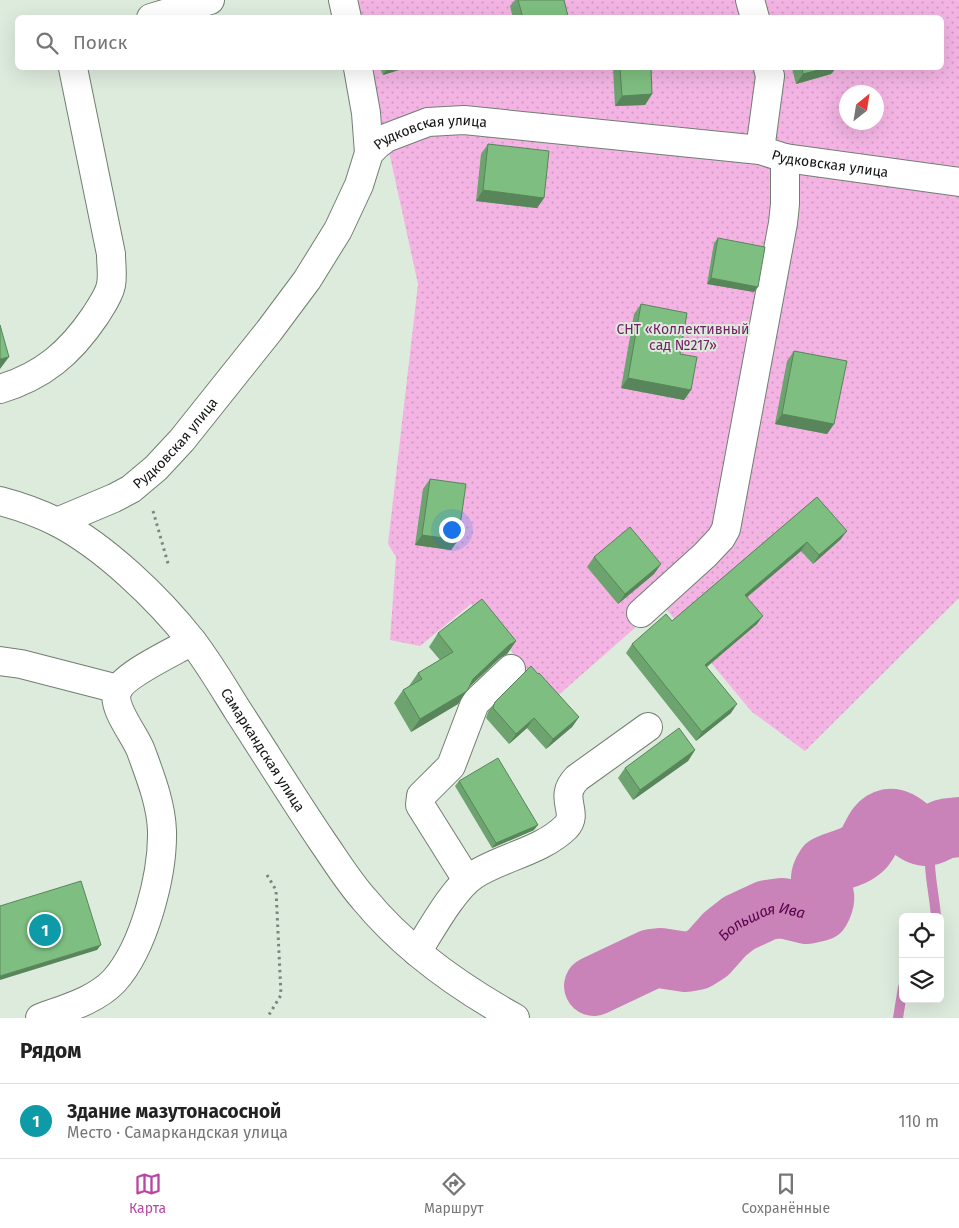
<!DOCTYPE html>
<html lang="ru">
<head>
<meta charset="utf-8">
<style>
  body { margin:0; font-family:"Fira Sans",sans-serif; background:#f6f6f6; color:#222 }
  .controls { position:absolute; right:15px; bottom:15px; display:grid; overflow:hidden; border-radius:8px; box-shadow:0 5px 20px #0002 }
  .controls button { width:45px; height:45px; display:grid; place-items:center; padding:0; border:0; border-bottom:1px solid #e0e0e0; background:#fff; color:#222; font:25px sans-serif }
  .compass { position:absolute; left:839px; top:85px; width:45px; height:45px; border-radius:50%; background:#fff; box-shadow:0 5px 20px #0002; rotate:30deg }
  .you { position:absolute; left:451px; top:529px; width:18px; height:18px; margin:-12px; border:4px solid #fff; border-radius:50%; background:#1a73e8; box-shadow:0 0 0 8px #1a73e833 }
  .badge { display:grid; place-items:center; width:32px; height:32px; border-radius:50%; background:#b947a2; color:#fff; font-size:16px; font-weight:700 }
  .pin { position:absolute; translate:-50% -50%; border:2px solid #fff; box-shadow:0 1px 5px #0006 }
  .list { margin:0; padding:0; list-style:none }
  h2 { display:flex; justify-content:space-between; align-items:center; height:65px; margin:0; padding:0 20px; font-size:21px }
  h2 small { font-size:16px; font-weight:400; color:#767676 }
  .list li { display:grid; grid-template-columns:32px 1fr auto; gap:15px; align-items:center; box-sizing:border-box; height:75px; padding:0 20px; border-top:1px solid #e0e0e0 }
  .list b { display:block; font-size:19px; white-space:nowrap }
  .list p { margin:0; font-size:16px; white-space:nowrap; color:#767676 }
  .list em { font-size:16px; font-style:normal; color:#767676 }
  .icon { flex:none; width:28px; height:28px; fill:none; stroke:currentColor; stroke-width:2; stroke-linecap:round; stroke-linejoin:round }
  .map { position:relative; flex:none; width:959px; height:1018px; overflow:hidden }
  .search { position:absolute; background:#fff; box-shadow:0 5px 20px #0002; left:15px; right:15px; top:15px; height:55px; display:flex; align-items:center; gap:12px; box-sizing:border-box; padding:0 18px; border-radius:8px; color:#767676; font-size:19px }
  .sheet { height:140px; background:#fff }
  nav { display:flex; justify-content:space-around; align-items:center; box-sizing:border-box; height:70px; border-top:1px solid #e0e0e0; background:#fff; font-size:14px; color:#767676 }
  nav a { display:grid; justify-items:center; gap:2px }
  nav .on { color:#b947a2 }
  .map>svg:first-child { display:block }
</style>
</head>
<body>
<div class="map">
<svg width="959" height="1018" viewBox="0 0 959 1018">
  <defs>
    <pattern id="park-dots" width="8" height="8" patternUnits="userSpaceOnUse" patternTransform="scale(1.25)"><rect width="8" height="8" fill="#f3b4e3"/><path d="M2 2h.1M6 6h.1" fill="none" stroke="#cf9ac2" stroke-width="1.8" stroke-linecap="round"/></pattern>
  </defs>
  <rect width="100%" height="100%" fill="#ddebdd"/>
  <path fill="url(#park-dots)" fill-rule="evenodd" d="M 350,0 L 959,0 L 959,598 L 805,751 L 752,712 L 662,604 L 553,700 L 471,604 L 420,646 L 390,640 L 396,557 L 388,544 L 418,284 L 386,138 L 368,68 L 942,68 L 942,18 L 355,18 ZM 846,92 L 876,92 L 876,122 L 846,122 Z"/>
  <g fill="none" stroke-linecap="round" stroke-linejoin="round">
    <g stroke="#c983b8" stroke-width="10">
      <path d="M 936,917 C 935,895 925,861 933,841 C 934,838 937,834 939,831"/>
      <polyline points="898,1018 903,987"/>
    </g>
    <path stroke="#c983b8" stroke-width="60" id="s1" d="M 594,986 L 651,959 L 660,958 L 686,962 L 697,960 L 708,953 L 725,934 L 739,923 L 767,910 L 782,908 L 807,914 L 820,911 C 830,893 819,892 821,878 C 821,874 824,869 826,866 C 839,859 853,859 864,848 C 872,840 874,822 888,819 C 904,817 911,835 926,836 C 932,836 938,831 944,829 C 948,828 954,828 959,827"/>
    <defs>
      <g id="minor">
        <polyline points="343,0 347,18"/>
        <polyline points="750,0 755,18"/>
        <polyline points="151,18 210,0"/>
        <polyline points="358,68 366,113 369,153"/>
        <polyline points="760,150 770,76 768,68"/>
        <path d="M 0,389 C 43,376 70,353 95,316 C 101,306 109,296 111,285 C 113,275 111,264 111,254 L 73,68"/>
        <path id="s2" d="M 0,501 C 19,506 39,513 57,522 C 105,547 158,598 192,641 C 209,663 223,687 238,711 C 266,754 293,798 322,841 C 336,861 348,881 364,899 C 405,949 459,987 515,1018"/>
        <path id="s3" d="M 57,522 L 114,498 L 131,489 L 156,468 L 182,440 L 269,331 L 307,280 L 338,230 L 359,185 L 369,153 L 377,145 L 386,138 L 428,122 L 464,120 L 760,150 L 785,158 L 959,182"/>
        <polyline points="641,613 705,555 721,538 726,529 783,223 785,204 785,158"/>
        <polyline points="0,661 21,664 118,689"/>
        <polyline points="467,880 420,805 421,796 451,766 475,703 511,669"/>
        <path d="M 417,952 C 431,930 453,889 474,875 C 502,857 542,851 566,827 C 580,812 557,798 577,778 L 648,727"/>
        <path d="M 40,1018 C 64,1009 95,1001 114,981 C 144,948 163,875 162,831 C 161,803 150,776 141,751 C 135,735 112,708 117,692 C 122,675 176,651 192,641"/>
      </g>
    </defs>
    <use href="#minor" stroke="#717e71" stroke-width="30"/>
    <g stroke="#7c857c" stroke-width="3" stroke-dasharray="2.5 4" stroke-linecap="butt">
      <polyline points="153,511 169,567"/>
      <polyline points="267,875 276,890 281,995 267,1018"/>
    </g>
    <use href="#minor" stroke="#fff" stroke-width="28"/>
  </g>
  <g fill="#6ca36e">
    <polygon points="515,0 564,0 568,16 567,18 513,18 510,6"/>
    <polygon points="380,68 405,68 383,75"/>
    <polygon points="613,68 651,68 652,94 645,105 615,106"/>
    <polygon points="792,68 836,68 831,74 796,84"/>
    <polygon points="488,144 544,198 537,208 476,201 481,154"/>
    <polygon points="718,238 754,292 707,284 714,243"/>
    <polygon points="641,304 680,354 691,390 684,400 621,388 634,314"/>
    <polygon points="794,351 834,424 827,434 775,424 787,361"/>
    <polygon points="430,479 458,540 451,550 415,545 423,489"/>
    <polygon points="817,497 841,539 813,564 801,551 747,597 757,624 707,667 731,713 696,741 626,653 632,644 672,621"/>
    <polygon points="594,557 661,564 654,574 618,604 587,567"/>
    <polygon points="438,633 516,641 507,654 500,658 469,687 458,704 411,732 394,703 403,690 409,686 418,673 440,660 429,647"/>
    <polygon points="538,674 579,717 572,727 546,749 527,728 509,744 486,718 488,712 495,702"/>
    <polygon points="695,750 688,761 633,800 618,778 625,768"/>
    <polygon points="459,781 534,830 492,848 455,786"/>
  </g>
  <g fill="#58855a">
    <polygon points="394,68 405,68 383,75 387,70"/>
    <polygon points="826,68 836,68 831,74 796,84 803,74"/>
    <polygon points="652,94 645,105 615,106 622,96"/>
    <polygon points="483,190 544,198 537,208 476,201"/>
    <polygon points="711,278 758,287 754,292 707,284"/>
    <polygon points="9,357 0,369 0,359"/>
    <polygon points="628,378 691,390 684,400 621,388"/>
    <polygon points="782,414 834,424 827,434 775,424"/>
    <polygon points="847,531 841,539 813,564 819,555"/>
    <polygon points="422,535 458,540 451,550 415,545"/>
    <polygon points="807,542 801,551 739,604 745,595"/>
    <polygon points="661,564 654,574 618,604 625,594"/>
    <polygon points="763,616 757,624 699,673 705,665"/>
    <polygon points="516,641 507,654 500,658 464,692 473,679 509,645"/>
    <polygon points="467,691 458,704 411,732 420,719"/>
    <polygon points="737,704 731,713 696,741 702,732"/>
    <polygon points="579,717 572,727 546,749 553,739"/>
    <polygon points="534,718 527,728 509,744 516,734"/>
    <polygon points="695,750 688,761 633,800 640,790"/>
    <polygon points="538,825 534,830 492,848 496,843"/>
    <polygon points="101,945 97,950 0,980 0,976"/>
  </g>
  <g fill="#7ebe80" stroke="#58855a">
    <polygon points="518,0 564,0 568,16 563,18 523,18"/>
    <polygon points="386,68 394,68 387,70"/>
    <polygon points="620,68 651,68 652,94 622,96"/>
    <polygon points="802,68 826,68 803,74"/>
    <polygon points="488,144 549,151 544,198 483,190"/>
    <polygon points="718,238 765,247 758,287 711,278"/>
    <polygon points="641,304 687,313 680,354 697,357 691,390 628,378"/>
    <polygon points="0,325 9,357 0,359"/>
    <polygon points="794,351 847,361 834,424 782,414"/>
    <polygon points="430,479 466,484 458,540 422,535"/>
    <polygon points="817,497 847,531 819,555 807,542 745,595 763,616 705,665 737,704 702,732 632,644 666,614 672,621"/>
    <polygon points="630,527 661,564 625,594 594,557"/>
    <polygon points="482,599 516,641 509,645 473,679 467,691 420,719 403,690 422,679 418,673 453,652 438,633"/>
    <polygon points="531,666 538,674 539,673 579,717 553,739 534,718 516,734 493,708 495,702"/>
    <polygon points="679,728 695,750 640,790 625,768"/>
    <polygon points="498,758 538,825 496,843 459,781"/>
    <polygon points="81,881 101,945 0,976 0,906"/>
  </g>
  <g text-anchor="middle" stroke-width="4" stroke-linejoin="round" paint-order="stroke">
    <g font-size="14" fill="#111511" stroke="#ddebdd">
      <text dy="5" stroke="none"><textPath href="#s3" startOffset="565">Рудковская улица</textPath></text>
      <text dy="5" stroke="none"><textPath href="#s3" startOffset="970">Рудковская улица</textPath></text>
      <text dy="5" stroke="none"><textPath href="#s3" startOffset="145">Рудковская улица</textPath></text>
      <text dy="5" stroke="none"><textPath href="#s2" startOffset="372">Самаркандская улица</textPath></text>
    </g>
    <g font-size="14" fill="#742265" stroke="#ddebdd">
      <text x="683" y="334">СНТ «Коллективный<tspan x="683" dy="16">сад №217»</tspan></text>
    </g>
    <g font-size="15" font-style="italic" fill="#5a024d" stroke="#ddebdd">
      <text dy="5" stroke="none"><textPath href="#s1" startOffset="189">Большая Ива</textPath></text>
    </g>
  </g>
</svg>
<div class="controls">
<button><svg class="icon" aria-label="locate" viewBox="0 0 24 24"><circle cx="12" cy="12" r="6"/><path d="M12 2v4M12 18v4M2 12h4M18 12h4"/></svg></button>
<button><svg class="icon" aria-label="layers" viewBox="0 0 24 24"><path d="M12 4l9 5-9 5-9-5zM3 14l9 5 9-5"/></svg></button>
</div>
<svg class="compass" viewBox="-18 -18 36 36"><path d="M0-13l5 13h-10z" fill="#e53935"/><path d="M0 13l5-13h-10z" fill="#767676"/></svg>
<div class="you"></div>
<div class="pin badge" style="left:45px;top:930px;background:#0f9aa8">1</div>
<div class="search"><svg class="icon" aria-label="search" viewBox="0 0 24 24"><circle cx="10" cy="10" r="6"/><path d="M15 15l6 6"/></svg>Поиск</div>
</div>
<section class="sheet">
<h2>Рядом<small></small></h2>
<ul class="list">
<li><span class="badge" style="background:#0f9aa8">1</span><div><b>Здание мазутонасосной</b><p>Место · Самаркандская улица</p></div><em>110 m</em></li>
</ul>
</section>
<nav>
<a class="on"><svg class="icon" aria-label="map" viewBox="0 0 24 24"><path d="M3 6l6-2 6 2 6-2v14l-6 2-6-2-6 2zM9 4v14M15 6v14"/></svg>Карта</a>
<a><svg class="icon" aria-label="directions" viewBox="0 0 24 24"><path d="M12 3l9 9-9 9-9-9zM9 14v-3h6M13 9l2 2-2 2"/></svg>Маршрут</a>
<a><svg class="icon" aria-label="saved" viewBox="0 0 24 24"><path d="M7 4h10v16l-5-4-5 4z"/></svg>Сохранённые</a>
</nav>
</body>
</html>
